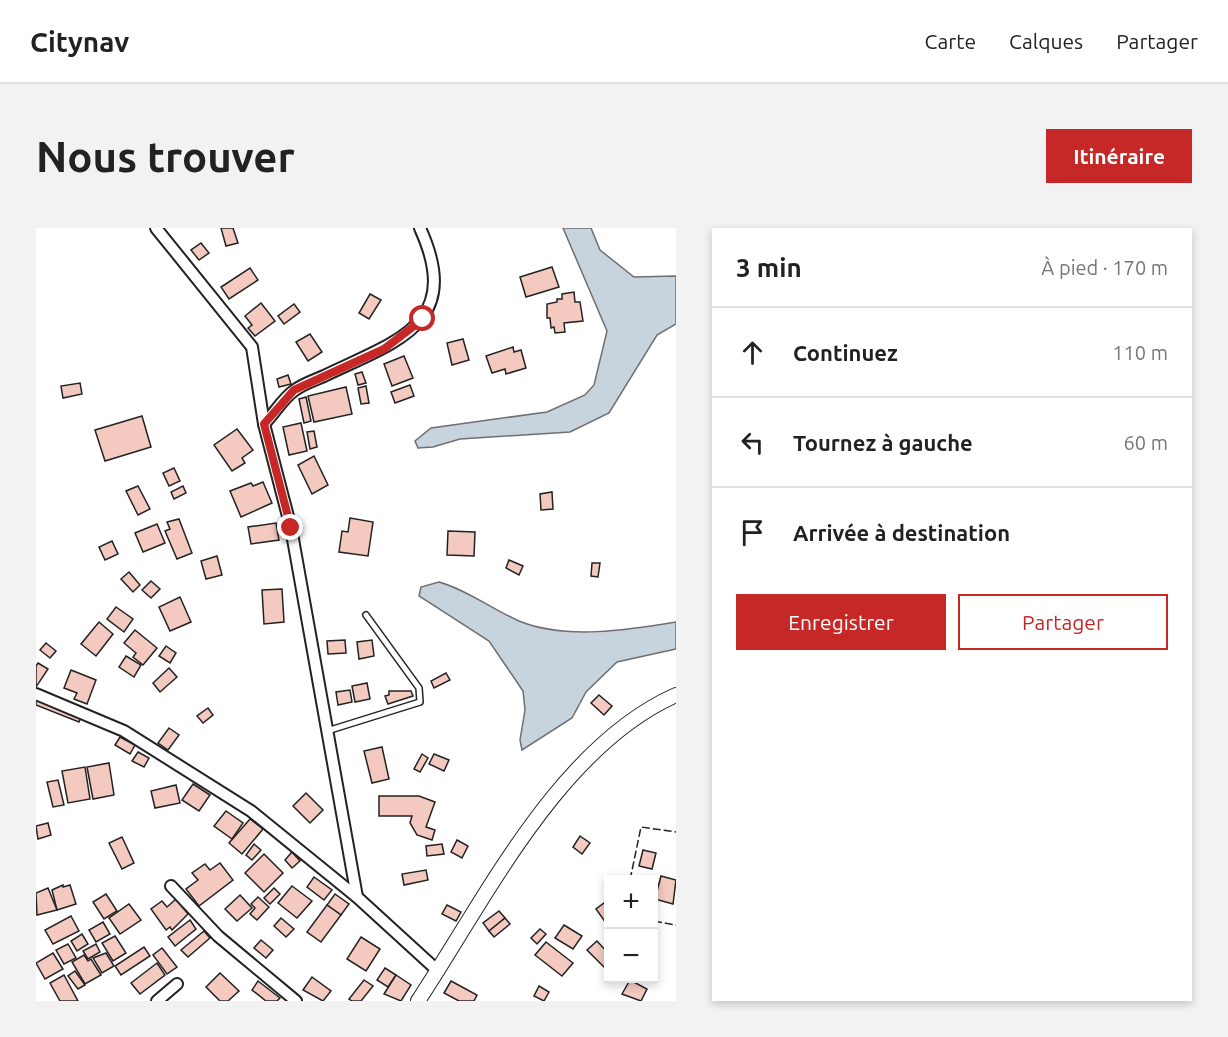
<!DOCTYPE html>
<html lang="fr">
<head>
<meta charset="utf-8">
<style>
  body { margin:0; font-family:Ubuntu,sans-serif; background:#f2f2f2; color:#222 }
  .controls { position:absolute; right:18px; bottom:18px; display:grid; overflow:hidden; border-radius:0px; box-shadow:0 3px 9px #0003 }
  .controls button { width:54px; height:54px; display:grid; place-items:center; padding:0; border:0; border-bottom:2px solid #e0e0e0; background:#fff; color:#222; font:30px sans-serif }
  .stop { position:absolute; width:18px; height:18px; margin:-14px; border:4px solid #c62828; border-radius:50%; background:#fff }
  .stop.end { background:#c62828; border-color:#fff; box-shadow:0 2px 6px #0008 }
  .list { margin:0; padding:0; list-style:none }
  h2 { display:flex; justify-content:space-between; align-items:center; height:78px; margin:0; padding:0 24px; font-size:26px }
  h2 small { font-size:20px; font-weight:400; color:#767676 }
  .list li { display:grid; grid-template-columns:39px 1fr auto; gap:18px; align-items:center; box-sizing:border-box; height:90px; padding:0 24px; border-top:2px solid #e0e0e0 }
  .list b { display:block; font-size:22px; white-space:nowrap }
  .list em { font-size:20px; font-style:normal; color:#767676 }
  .actions { display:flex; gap:12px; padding:18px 24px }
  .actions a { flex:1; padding:14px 0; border:2px solid #c62828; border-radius:0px; text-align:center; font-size:21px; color:#c62828 }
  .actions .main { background:#c62828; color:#fff }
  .icon { flex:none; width:33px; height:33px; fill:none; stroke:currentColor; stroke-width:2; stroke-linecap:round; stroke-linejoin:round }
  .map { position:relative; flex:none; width:640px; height:773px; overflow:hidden; border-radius:0px }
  header { display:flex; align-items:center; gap:36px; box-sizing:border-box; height:84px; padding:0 30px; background:#fff; border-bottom:2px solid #e0e0e0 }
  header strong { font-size:28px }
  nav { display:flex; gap:33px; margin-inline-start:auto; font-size:21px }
  .intro { display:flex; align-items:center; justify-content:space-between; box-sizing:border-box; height:144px; padding:0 36px }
  h1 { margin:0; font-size:42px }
  .button { padding:15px 27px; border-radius:0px; background:#c62828; color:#fff; font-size:21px; font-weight:700 }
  main { display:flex; gap:36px; padding:0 36px }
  aside { flex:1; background:#fff; border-radius:0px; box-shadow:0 3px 9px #0003 }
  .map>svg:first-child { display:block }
</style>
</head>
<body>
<header>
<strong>Citynav</strong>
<nav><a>Carte</a><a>Calques</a><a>Partager</a></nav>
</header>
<div class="intro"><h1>Nous trouver</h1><a class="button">Itinéraire</a></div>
<main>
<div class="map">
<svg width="640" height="773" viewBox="0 0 640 773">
  <rect width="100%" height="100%" fill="#fff"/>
  <g fill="#c7d3dd" stroke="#6f6f6f" stroke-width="1.5">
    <polygon points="527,0 555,0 564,22 598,49 640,48 640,96 621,107 573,185 534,204 424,211 397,219 382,220 379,213 395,200 511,184 549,167 558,157 571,103"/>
    <path d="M 403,354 C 431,362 456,381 483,393 C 529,412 593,402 640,394 L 640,421 L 581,434 L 550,464 L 536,490 L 486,522 L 484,512 L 489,482 L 487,463 L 453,413 L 383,368 L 385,359 Z"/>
  </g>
  <g fill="#f3c9c0" stroke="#222" stroke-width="1.5">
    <polygon points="185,0 197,0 202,15 190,18"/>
    <polygon points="165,15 173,25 163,32 155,22"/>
    <polygon points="516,39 523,59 490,69 484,49"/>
    <polygon points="214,40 222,52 193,71 185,59"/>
    <polygon points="538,64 539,74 544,74 547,93 528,95 529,104 519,105 518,99 515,100 514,90 511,90 511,76 521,74 521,71 526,71 526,66"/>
    <polygon points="334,66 345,72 333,91 323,85"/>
    <polygon points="225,75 239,93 219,108 212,100 216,97 209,88"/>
    <polygon points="258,76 264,84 248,96 242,88"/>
    <polygon points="274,106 286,124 272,133 260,114"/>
    <polygon points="427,111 433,132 416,137 411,115"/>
    <polygon points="477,119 478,124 485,122 490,140 470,146 469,141 456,145 450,128"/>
    <polygon points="368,128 377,150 356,158 348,136"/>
    <polygon points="326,144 330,155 322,157 319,146"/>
    <polygon points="252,147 255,156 243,159 241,151"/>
    <polygon points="44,155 46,166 27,170 25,158"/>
    <polygon points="374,157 378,168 359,175 355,164"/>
    <polygon points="330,158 333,175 325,176 322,160"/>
    <polygon points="310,159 316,186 278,194 272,168"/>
    <polygon points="270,169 275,193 268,195 263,171"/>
    <polygon points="106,188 115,219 69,233 59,202"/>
    <polygon points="265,195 271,223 253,227 247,199"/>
    <polygon points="201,201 217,222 206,230 209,235 196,243 178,217"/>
    <polygon points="278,203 281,219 274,221 271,204"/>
    <polygon points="278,228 292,257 276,266 262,237"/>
    <polygon points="138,240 144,253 133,258 127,245"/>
    <polygon points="227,254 236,275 205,289 194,263 215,255 217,258"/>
    <polygon points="102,258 114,281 102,287 90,263"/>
    <polygon points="147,258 150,265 138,271 135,264"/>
    <polygon points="516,264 517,281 505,282 504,266"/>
    <polygon points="314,290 337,294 332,328 303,324 306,303 312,304"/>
    <polygon points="143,291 156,325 141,331 129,303 134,301 131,294"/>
    <polygon points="240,295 243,312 215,316 212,299"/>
    <polygon points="121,296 129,315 107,324 99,305"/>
    <polygon points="412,303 439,304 438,328 411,327"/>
    <polygon points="76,313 82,326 69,332 63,319"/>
    <polygon points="181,328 186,347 170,351 165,333"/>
    <polygon points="473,332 487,338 483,347 470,340"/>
    <polygon points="556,335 564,335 562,349 555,348"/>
    <polygon points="93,344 104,357 97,364 85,351"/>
    <polygon points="115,353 124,361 115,370 106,362"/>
    <polygon points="246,361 248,394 228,396 226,362"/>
    <polygon points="144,369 155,394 134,403 123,379"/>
    <polygon points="80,379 97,391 88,404 71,391"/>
    <polygon points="63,394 77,406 60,428 45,416"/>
    <polygon points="99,402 121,420 107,437 97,429 100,425 88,415"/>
    <polygon points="309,412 310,425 292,426 291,413"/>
    <polygon points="336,412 338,428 323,431 321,414"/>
    <polygon points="10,415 20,423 14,430 4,422"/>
    <polygon points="130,418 140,425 134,435 123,428"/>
    <polygon points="90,428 105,437 98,449 83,439"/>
    <polygon points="2,435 12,441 0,459 0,438"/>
    <polygon points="133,440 141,449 124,464 117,455"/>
    <polygon points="35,442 60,452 51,476 38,471 41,465 28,460"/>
    <polygon points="410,445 414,452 398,460 395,453"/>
    <polygon points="331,455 334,471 319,474 316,458"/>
    <polygon points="314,462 316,474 302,477 300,464"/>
    <polygon points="353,463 375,463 377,468 352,476 349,468 353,467"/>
    <polygon points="563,467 576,478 568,487 555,475"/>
    <polygon points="0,471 45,489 43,494 0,477"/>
    <polygon points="172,480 177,487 167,495 161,488"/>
    <polygon points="133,500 143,507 132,522 122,515"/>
    <polygon points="84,509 99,517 94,526 79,517"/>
    <polygon points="346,519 353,551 336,555 328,523"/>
    <polygon points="102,524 113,530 108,539 96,533"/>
    <polygon points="386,526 392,530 384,544 378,541"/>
    <polygon points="398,526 413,532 408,543 393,536"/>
    <polygon points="73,535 78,567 57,571 51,539"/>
    <polygon points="49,539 54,571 32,575 26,543"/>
    <polygon points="22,552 28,577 17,579 11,554"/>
    <polygon points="157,556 174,567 163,583 146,572"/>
    <polygon points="140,557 144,575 119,580 115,563"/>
    <polygon points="270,565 287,582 274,595 257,578"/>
    <polygon points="343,568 383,568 399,574 390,599 399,602 396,612 381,607 374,595 376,588 343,588"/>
    <polygon points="190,583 207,595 196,611 178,598"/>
    <polygon points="214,591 227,601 206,626 193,615"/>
    <polygon points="12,595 15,607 2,611 0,598"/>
    <polygon points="544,608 554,615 546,626 537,619"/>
    <polygon points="86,609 98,635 86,641 73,615"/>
    <polygon points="421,612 432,618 426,630 415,624"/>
    <polygon points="218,616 225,622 216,632 210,627"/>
    <polygon points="406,616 408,626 391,628 390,618"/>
    <polygon points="607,622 620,625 616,641 603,638"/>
    <polygon points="256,624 264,633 256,640 249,632"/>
    <polygon points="228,626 247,645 228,664 209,645"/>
    <polygon points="184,635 197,652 163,678 150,661 162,652 156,645 169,636 174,642"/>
    <polygon points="390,642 392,652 368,657 366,646"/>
    <polygon points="625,648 640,652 637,676 619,671"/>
    <polygon points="278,649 296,662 288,672 271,659"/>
    <polygon points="27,657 27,659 34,657 40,676 21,682 16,662"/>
    <polygon points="256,658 276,673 261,690 242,675"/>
    <polygon points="12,660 21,682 1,687 0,665"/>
    <polygon points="238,660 244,666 234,676 228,670"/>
    <polygon points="70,666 81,683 68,691 57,674"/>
    <polygon points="299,666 313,676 305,687 291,677"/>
    <polygon points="204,667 216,680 201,693 189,681"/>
    <polygon points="222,669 233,679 221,692 214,686 219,680 215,676"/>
    <polygon points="140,671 152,686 136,702 134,699 130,702 115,681 126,673 131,679"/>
    <polygon points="572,672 572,698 560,681"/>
    <polygon points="93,676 105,692 84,706 73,690"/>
    <polygon points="291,677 305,687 285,714 271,704"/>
    <polygon points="411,677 425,684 420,693 406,686"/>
    <polygon points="463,683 469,690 453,703 447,695"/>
    <polygon points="35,688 43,703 17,716 9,702"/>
    <polygon points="245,690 258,701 250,709 238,698"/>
    <polygon points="469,690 474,696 458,709 453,703"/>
    <polygon points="154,692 160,701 139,718 132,709"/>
    <polygon points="67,694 74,706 60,714 53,702"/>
    <polygon points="528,697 546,708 537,721 519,710"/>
    <polygon points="504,701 510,706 501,716 495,710"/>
    <polygon points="168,703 174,710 152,729 145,722"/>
    <polygon points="46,706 52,716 41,723 35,713"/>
    <polygon points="79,708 90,725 77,733 66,715"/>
    <polygon points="325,709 344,721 330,743 311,731"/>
    <polygon points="225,712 237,722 230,730 218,720"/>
    <polygon points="561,713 572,725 572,743 551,722"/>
    <polygon points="510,714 537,735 526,748 499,727"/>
    <polygon points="32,716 40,730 28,736 20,722"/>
    <polygon points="60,716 64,724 52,731 47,723"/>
    <polygon points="108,719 114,728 85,747 79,738"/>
    <polygon points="126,720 141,739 131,746 117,727"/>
    <polygon points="17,725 27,741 9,751 0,735"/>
    <polygon points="70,725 78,738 66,745 57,730"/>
    <polygon points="48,727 52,733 55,731 65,747 49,756 36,734"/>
    <polygon points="121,735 129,747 104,766 95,755"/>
    <polygon points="349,740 360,747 352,759 341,752"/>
    <polygon points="39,743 49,757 42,761 32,748"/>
    <polygon points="184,745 203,763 192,773 184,773 170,759"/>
    <polygon points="28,747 42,773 24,773 14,755"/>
    <polygon points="360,747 375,757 365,773 348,766"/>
    <polygon points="276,749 295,763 287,773 267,762"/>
    <polygon points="328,752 337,758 325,773 316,773 313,771"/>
    <polygon points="594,752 611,761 605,773 586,766"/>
    <polygon points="222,753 244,770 241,773 230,773 216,762"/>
    <polygon points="415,753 441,767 438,773 423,773 408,765"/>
    <polygon points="503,758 513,764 508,773 498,768"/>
  </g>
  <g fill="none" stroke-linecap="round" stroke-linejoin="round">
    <defs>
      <polyline id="service" points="291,503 384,474 383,460 330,387"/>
      <g id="minor">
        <polyline points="120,0 216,119 228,196 255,300 321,669"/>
        <path d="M 228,196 C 238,186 247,170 259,162 C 267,156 279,152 288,148 C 360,113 428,97 384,0"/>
        <polyline points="0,466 88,503 215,583 321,669 402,743"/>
        <polyline points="135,658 182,708 260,773"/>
        <polyline points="121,773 141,756"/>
      </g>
      <path id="tertiary" d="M 382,773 C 450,670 523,519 640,467"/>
    </defs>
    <use href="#service" stroke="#222" stroke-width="8"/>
    <use href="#minor" stroke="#222" stroke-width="14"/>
    <use href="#tertiary" stroke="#222" stroke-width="16"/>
    <use href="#service" stroke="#fff" stroke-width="5"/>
    <use href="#minor" stroke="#fff" stroke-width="10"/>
    <use href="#tertiary" stroke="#fff" stroke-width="14"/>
    <g stroke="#222" stroke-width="1.5" stroke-dasharray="8 3" stroke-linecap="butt">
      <polyline points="594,652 605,599 640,604"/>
      <polyline points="618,693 640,697"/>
    </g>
  </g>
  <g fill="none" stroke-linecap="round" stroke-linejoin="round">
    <polyline stroke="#c62828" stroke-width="8" points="255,300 228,196 258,162 348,121 387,91"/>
  </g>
</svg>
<div class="controls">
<button>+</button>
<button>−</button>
</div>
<div class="stop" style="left:387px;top:91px"></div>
<div class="stop end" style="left:255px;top:300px"></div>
</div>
<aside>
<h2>3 min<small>À pied · 170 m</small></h2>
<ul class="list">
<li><svg class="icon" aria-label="ahead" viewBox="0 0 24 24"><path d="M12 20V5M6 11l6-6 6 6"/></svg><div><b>Continuez</b></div><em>110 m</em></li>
<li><svg class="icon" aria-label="left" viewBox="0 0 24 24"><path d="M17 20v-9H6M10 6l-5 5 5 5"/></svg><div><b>Tournez à gauche</b></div><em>60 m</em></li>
<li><svg class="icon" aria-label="arrive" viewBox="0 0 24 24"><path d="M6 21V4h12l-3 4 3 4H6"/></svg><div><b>Arrivée à destination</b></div></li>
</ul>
<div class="actions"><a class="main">Enregistrer</a><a>Partager</a></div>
</aside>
</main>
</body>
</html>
